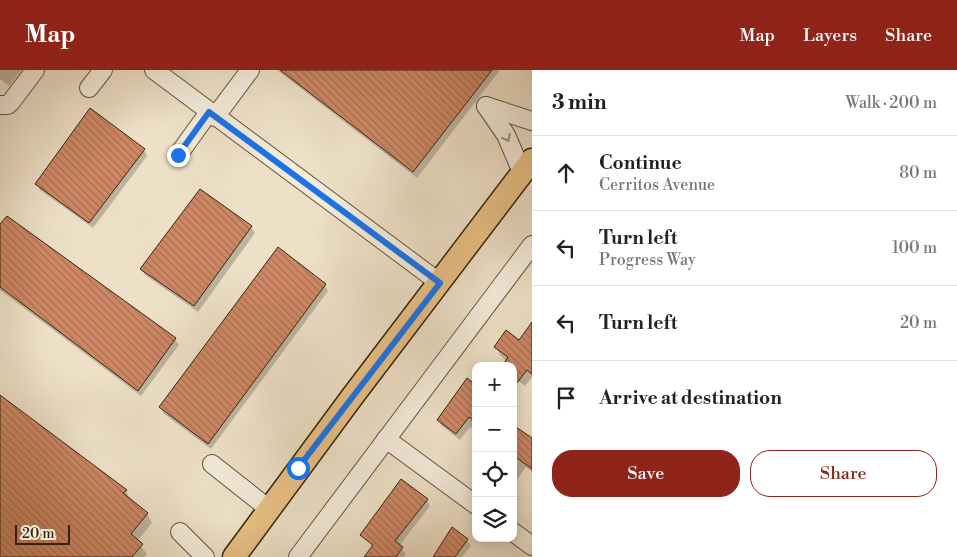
<!DOCTYPE html>
<html lang="en">
<head>
<meta charset="utf-8">
<style>
  body { margin:0; font-family:"Libre Bodoni",serif; background:#f6f6f6; color:#222 }
  .controls { position:absolute; right:15px; bottom:15px; display:grid; overflow:hidden; border-radius:10px; box-shadow:0 2px 12px #0003 }
  .controls button { width:45px; height:45px; display:grid; place-items:center; padding:0; border:0; border-bottom:1px solid #e0e0e0; background:#fff; color:#222; font:25px sans-serif }
  .scale { position:absolute; left:15px; bottom:12px; width:55px; box-sizing:border-box; padding-left:5px; border:2px solid #37230d; border-top:0; font-size:14px; line-height:18px; white-space:nowrap; color:#37230d; -webkit-text-stroke:4px #f3ebdb; paint-order:stroke }
  .stop { position:absolute; width:15px; height:15px; margin:-11px; border:4px solid #1a73e8; border-radius:50%; background:#fff }
  .stop.end { background:#1a73e8; border-color:#fff; box-shadow:0 1px 5px #0008 }
  .list { margin:0; padding:0; list-style:none }
  h2 { display:flex; justify-content:space-between; align-items:center; height:65px; margin:0; padding:0 20px; font-size:21px }
  h2 small { font-size:16px; font-weight:400; color:#767676 }
  .list li { display:grid; grid-template-columns:32px 1fr auto; gap:15px; align-items:center; box-sizing:border-box; height:75px; padding:0 20px; border-top:1px solid #e0e0e0 }
  .list b { display:block; font-size:19px; white-space:nowrap }
  .list p { margin:0; font-size:16px; white-space:nowrap; color:#767676 }
  .list em { font-size:16px; font-style:normal; color:#767676 }
  .actions { display:flex; gap:10px; padding:15px 20px }
  .actions a { flex:1; padding:11px 0; border:1px solid #8f2418; border-radius:20px; text-align:center; font-size:18px; color:#8f2418 }
  .actions .main { background:#8f2418; color:#fff }
  .icon { flex:none; width:28px; height:28px; fill:none; stroke:currentColor; stroke-width:2; stroke-linecap:round; stroke-linejoin:round }
  .map { position:relative; flex:none; width:532px; height:487px; overflow:hidden }
  header { display:flex; align-items:center; gap:30px; box-sizing:border-box; height:70px; padding:0 25px; background:#8f2418; color:#fff }
  header strong { font-size:24px }
  nav { display:flex; gap:28px; margin-inline-start:auto; font-size:18px }
  main { display:flex }
  aside { flex:1; background:#fff }
  .map>svg:first-child { display:block }
</style>
</head>
<body>
<header>
<strong>Map</strong>
<nav><a>Map</a><a>Layers</a><a>Share</a></nav>
</header>
<main>
<div class="map">
<svg width="532" height="487" viewBox="0 0 532 487">
  <defs>
    <pattern id="building-back-hatch" width="6" height="6" patternUnits="userSpaceOnUse" patternTransform="scale(1.25)"><rect width="6" height="6" fill="#ce8865"/><path d="M-1 5l2 2M0 0l6 6M5-1l2 2" fill="none" stroke="#a86f52"/></pattern>
  </defs>
  <rect width="100%" height="100%" fill="#ede0c7"/>
  <filter id="stains"><feTurbulence type="fractalNoise" baseFrequency=".004" numOctaves="4"/><feColorMatrix values="0 0 0 0 .2 0 0 0 0 .09 0 0 0 0 .02 0 0 0 .5 -.17"/></filter>
  <radialGradient id="worn" r=".72"><stop offset=".6" stop-color="#630" stop-opacity="0"/><stop offset="1" stop-color="#630" stop-opacity=".3"/></radialGradient>
  <g fill="#0003">
    <polygon points="0,0 21,0 9,16 0,9"/>
    <polygon points="277,0 500,0 417,108"/>
    <polygon points="144,80 147,86 93,158 40,120 37,114"/>
    <polygon points="200,121 251,157 255,163 198,242 145,205 141,199"/>
    <polygon points="7,147 175,269 179,275 141,326 0,220 0,157"/>
    <polygon points="325,215 328,221 211,379 164,344 161,338"/>
    <polygon points="532,254 532,307 525,316 513,307 513,296 500,285 496,277 520,272"/>
    <polygon points="476,316 476,361 470,357 460,370 442,356 438,350"/>
    <polygon points="0,327 126,420 130,430 147,444 152,453 137,471 147,484 144,487 0,487"/>
    <polygon points="513,356 532,369 532,402 526,397 516,411 513,409"/>
    <polygon points="427,430 430,436 399,476 406,484 404,487 366,487 373,477 362,465"/>
    <polygon points="467,470 471,476 462,487 434,487"/>
  </g>
  <g fill="url(#building-back-hatch)" stroke="#37230d">
    <polygon points="280,0 492,0 413,102"/>
    <polygon points="90,38 145,79 89,153 35,114"/>
    <polygon points="200,119 252,156 194,236 140,199"/>
    <polygon points="7,146 176,268 138,321 0,217 0,154"/>
    <polygon points="278,177 326,214 208,374 159,337"/>
    <polygon points="532,252 532,304 527,300 513,318 513,296 502,296 508,287 494,277 506,260 519,270"/>
    <polygon points="467,308 476,315 476,352 469,347 456,364 437,350"/>
    <polygon points="0,325 127,420 123,423 148,443 131,464 143,474 132,487 0,487"/>
    <polygon points="513,355 532,368 532,399 513,385"/>
    <polygon points="401,409 428,429 395,471 403,477 396,487 364,487 373,475 360,465"/>
    <polygon points="452,457 468,469 455,487 433,487"/>
  </g>
  <g fill="none" stroke-linecap="round" stroke-linejoin="round">
    <defs>
      <g id="minor">
        <polyline points="154,0 440,213"/>
        <polyline points="89,18 103,0"/>
        <polyline points="0,35 8,35 11,32 35,0"/>
        <polyline points="486,36 506,65 522,102"/>
        <polyline points="486,36 532,51"/>
        <polyline points="215,47 250,0"/>
        <polyline points="178,85 209,42"/>
        <polyline points="386,369 476,435"/>
        <polyline points="212,394 269,439"/>
        <polyline points="180,462 205,487"/>
        <polyline points="513,462 532,476"/>
        <polyline points="298,487 532,175"/>
      </g>
      <polyline id="major" points="234,487 352,327 532,90"/>
    </defs>
    <use href="#minor" stroke="#64523c" stroke-width="20"/>
    <use href="#major" stroke="#37230d" stroke-width="25"/>
    <use href="#minor" stroke="#f3ebdb" stroke-width="18"/>
    <use href="#major" stroke="#e6c084" stroke-width="22"/>
  </g>
  <defs><path id="oneway-chevron" d="M-2-3.5L2.5 0L-2 3.5" fill="none" stroke-width="1.6" stroke-linecap="round" stroke-linejoin="round" transform="scale(1.25)"/></defs>
  <use stroke="#9e917e" href="#oneway-chevron" transform="translate(507 68) rotate(62)"/>
  <g fill="none" stroke-linecap="round" stroke-linejoin="round">
    <polyline stroke="#1a73e8" stroke-width="6" points="178,85 209,42 440,213 298,398"/>
  </g>
  <rect width="100%" height="100%" filter="url(#stains)"/>
  <rect width="100%" height="100%" fill="url(#worn)"/>
</svg>
<div class="controls">
<button>+</button>
<button>−</button>
<button><svg class="icon" aria-label="locate" viewBox="0 0 24 24"><circle cx="12" cy="12" r="6"/><path d="M12 2v4M12 18v4M2 12h4M18 12h4"/></svg></button>
<button><svg class="icon" aria-label="layers" viewBox="0 0 24 24"><path d="M12 4l9 5-9 5-9-5zM3 14l9 5 9-5"/></svg></button>
</div>
<div class="scale">20 m</div>
<div class="stop" style="left:298px;top:398px"></div>
<div class="stop end" style="left:178px;top:85px"></div>
</div>
<aside>
<h2>3 min<small>Walk · 200 m</small></h2>
<ul class="list">
<li><svg class="icon" aria-label="ahead" viewBox="0 0 24 24"><path d="M12 20V5M6 11l6-6 6 6"/></svg><div><b>Continue</b><p>Cerritos Avenue</p></div><em>80 m</em></li>
<li><svg class="icon" aria-label="left" viewBox="0 0 24 24"><path d="M17 20v-9H6M10 6l-5 5 5 5"/></svg><div><b>Turn left</b><p>Progress Way</p></div><em>100 m</em></li>
<li><svg class="icon" aria-label="left" viewBox="0 0 24 24"><path d="M17 20v-9H6M10 6l-5 5 5 5"/></svg><div><b>Turn left</b></div><em>20 m</em></li>
<li><svg class="icon" aria-label="arrive" viewBox="0 0 24 24"><path d="M6 21V4h12l-3 4 3 4H6"/></svg><div><b>Arrive at destination</b></div></li>
</ul>
<div class="actions"><a class="main">Save</a><a>Share</a></div>
</aside>
</main>
</body>
</html>
